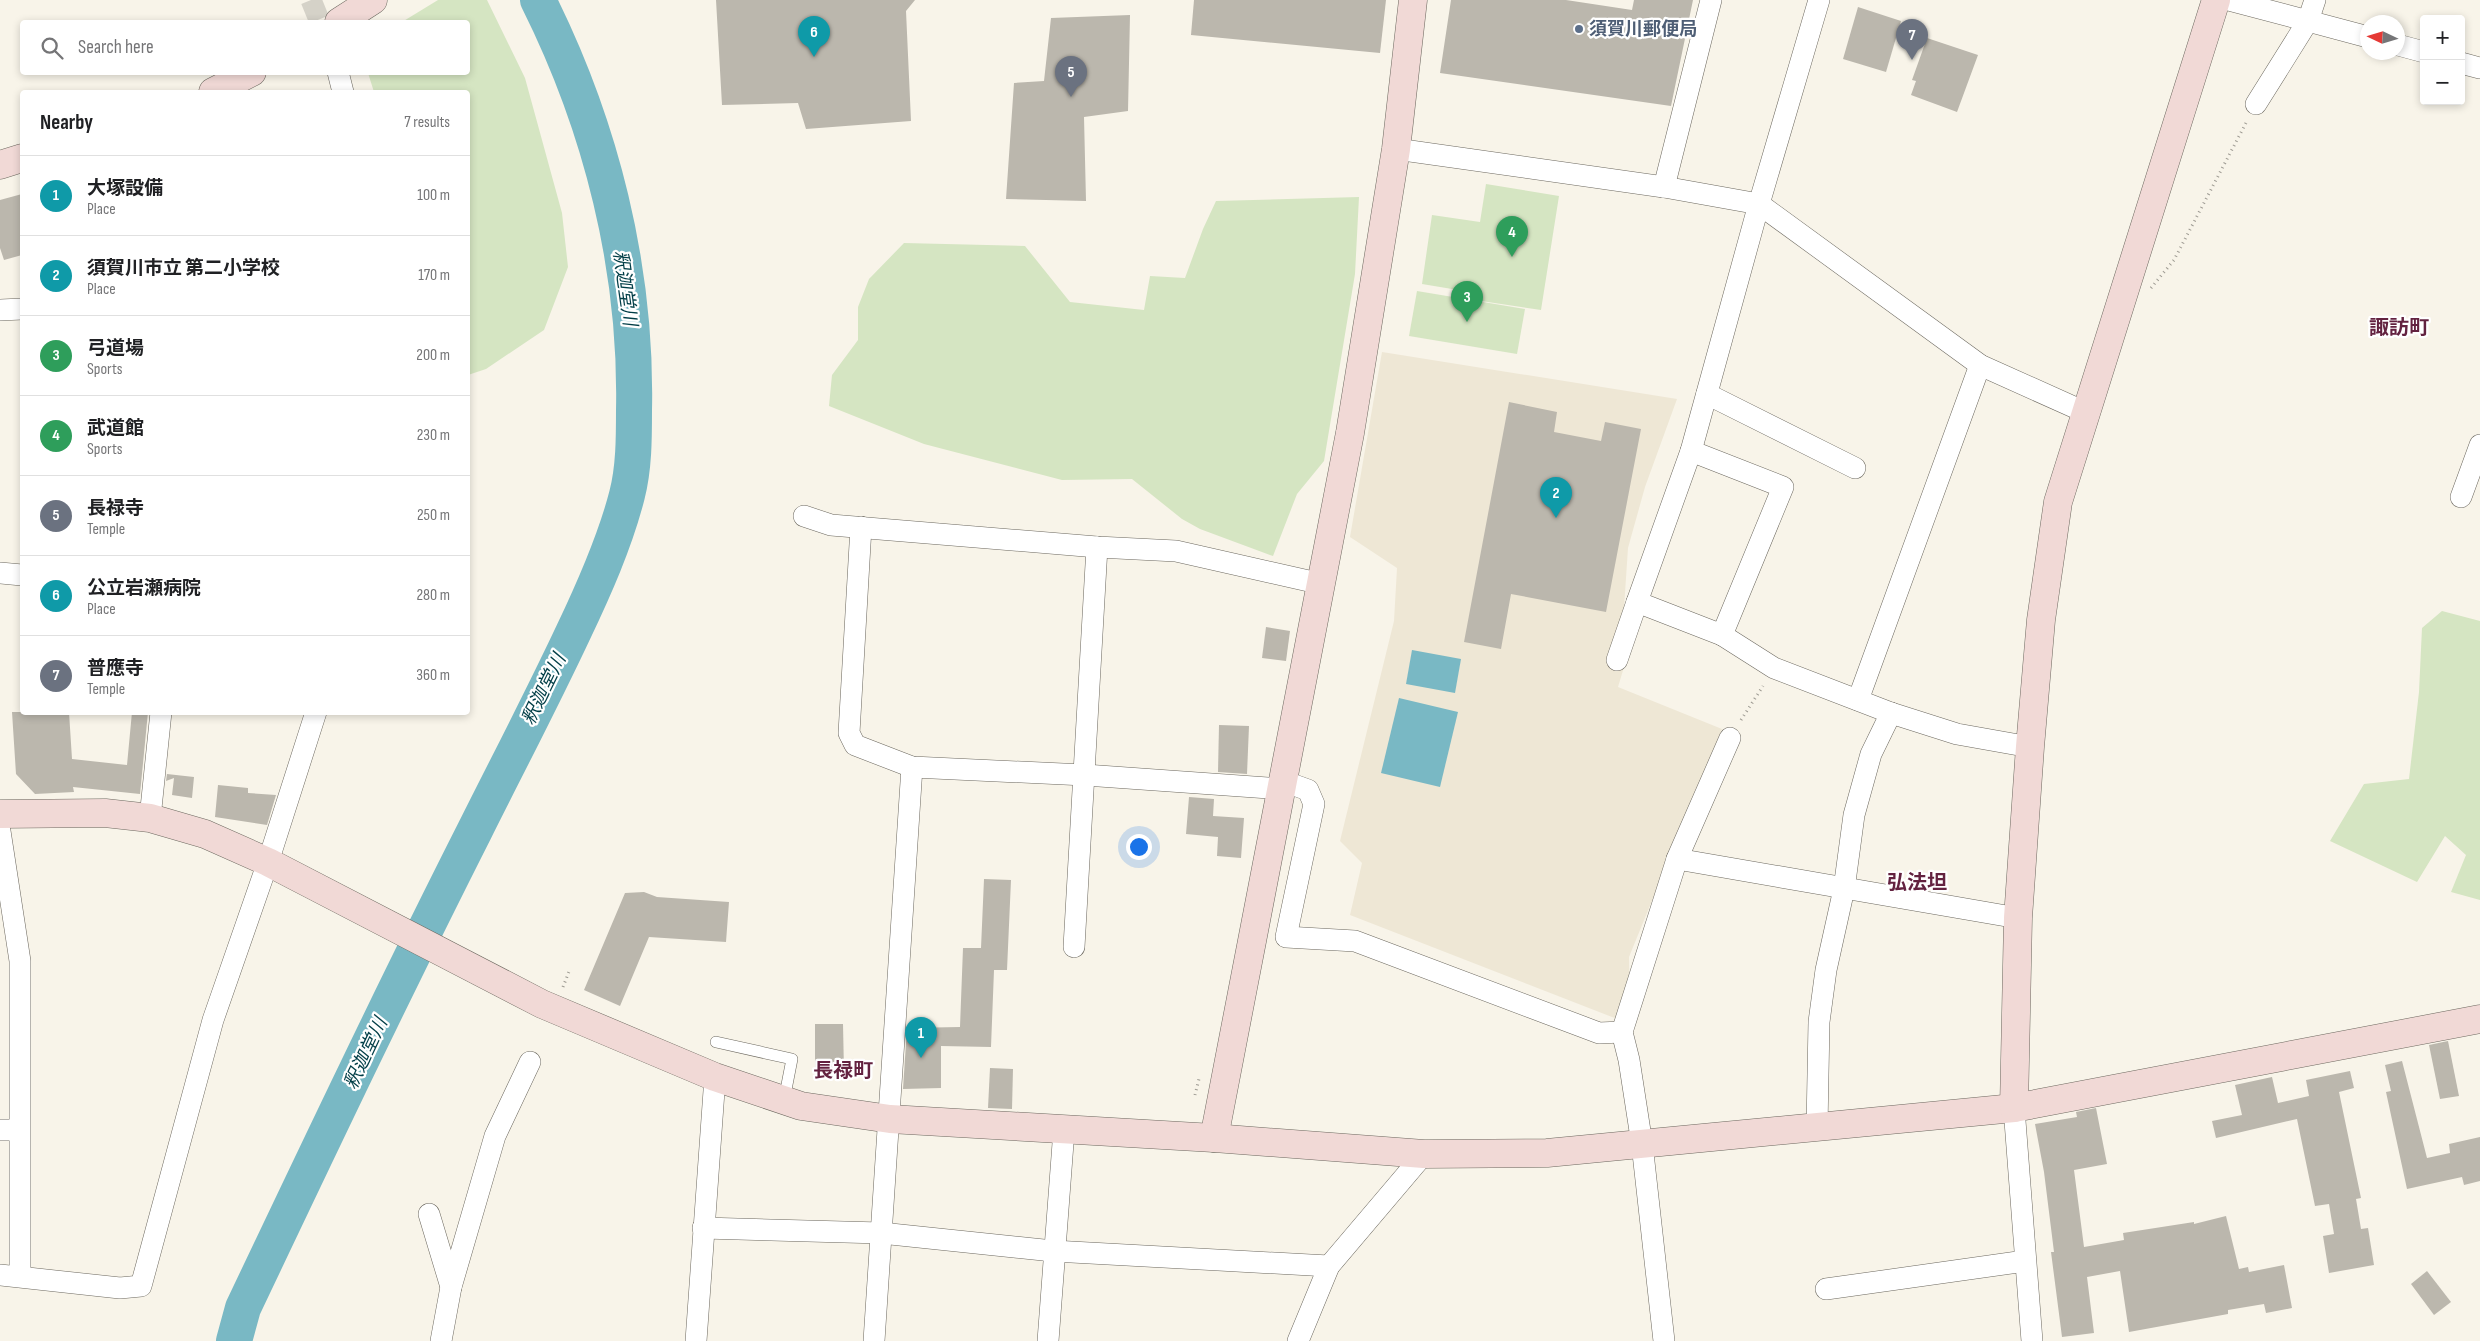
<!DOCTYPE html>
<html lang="en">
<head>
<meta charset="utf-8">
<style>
  body { margin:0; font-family:"Sofia Sans Condensed","Noto Sans JP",sans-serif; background:#f6f6f6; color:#202124 }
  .controls { position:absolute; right:15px; top:15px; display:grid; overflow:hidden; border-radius:5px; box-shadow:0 2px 8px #0003 }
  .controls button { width:45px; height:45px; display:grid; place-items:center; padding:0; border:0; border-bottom:1px solid #e0e0e0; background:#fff; color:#202124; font:25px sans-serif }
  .compass { position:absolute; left:2360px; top:15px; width:45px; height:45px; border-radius:50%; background:#fff; box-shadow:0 2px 8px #0003; rotate:274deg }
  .you { position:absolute; left:1138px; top:846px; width:18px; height:18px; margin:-12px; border:4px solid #fff; border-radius:50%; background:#1a73e8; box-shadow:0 0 0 8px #1a73e833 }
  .badge { display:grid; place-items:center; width:32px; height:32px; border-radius:50%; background:#111827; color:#fff; font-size:16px; font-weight:700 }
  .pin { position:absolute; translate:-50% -41px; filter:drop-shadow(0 1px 2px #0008) }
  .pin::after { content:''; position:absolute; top:26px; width:18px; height:15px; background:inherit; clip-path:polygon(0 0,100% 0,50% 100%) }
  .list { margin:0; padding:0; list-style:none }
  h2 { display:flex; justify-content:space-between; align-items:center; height:65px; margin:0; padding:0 20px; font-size:21px }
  h2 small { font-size:16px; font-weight:400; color:#757577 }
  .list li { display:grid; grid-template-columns:32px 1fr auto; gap:15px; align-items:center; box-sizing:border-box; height:80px; padding:0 20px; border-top:1px solid #e0e0e0 }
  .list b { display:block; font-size:19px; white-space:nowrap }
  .list p { margin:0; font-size:16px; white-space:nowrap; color:#757577 }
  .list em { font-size:16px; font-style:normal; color:#757577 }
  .icon { flex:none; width:28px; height:28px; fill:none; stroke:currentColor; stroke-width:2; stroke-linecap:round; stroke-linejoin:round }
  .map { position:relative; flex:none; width:2480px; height:1341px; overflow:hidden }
  .search { position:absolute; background:#fff; box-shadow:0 2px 8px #0003; left:20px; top:20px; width:450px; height:55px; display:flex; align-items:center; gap:12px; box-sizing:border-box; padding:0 18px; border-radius:5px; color:#757577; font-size:19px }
  .panel { position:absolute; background:#fff; box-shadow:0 2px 8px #0003; left:20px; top:90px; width:450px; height:625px; border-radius:5px }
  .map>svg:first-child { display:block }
</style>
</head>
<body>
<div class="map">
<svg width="2480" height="1341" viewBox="0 0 2480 1341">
  <rect width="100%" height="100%" fill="#f8f4e9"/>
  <polygon fill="#eee7d5" points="1382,352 1677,399 1645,487 1628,548 1624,608 1606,660 1624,667 1618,687 1722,729 1629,957 1630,1024 1350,915 1362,863 1340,841 1394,621 1397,568 1350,537"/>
  <g fill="#d5e5c2">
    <polygon points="438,0 487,0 525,78 562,213 568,267 544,330 486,369 468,375 468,92 374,92 368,73 468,72 468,22 402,22"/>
    <polygon points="1486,184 1559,196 1541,310 1468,299 1470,292 1422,284 1432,215 1480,222"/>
    <polygon points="1359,197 1355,274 1324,461 1297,494 1273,556 1200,529 1182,519 1132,479 1062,480 924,444 829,406 832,375 858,340 858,307 869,279 904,243 1025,246 1070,302 1144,310 1150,276 1185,278 1203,229 1216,201"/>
    <polygon points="1417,291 1525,309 1517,354 1409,336"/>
    <polygon points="2442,611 2480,621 2480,900 2451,892 2466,855 2445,836 2417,882 2330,841 2364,784 2409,779 2419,692 2422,628"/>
  </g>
  <g fill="#79b8c4">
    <polygon points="1412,650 1461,659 1455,693 1406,684"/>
    <polygon points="1399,698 1458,712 1440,787 1381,773"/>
  </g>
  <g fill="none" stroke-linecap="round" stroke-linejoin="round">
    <path stroke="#79b8c4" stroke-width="36" d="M 234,1341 L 243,1308 C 319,1148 395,988 475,830 C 508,764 542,699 573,633 C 594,589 615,542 627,495 C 634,468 634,438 634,410 C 637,268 601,126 538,0"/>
  </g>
  <g fill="#bbb7ad">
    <polygon points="716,0 915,0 906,11 911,121 806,129 798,103 722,105"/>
    <polygon points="1194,0 1386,0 1380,53 1191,35"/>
    <polygon points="1451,0 1566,0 1632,10 1634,0 1693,0 1671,106 1440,73"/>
    <polygon points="1858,7 1901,21 1886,72 1843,59"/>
    <polygon points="1130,15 1128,111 1084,117 1086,201 1006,199 1014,83 1044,81 1051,18"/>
    <polygon points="1927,38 1978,55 1957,112 1911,95 1916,81 1912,80"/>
    <polygon points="22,194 22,255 4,260 0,248 0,200"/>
    <polygon points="1509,402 1557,412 1554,432 1601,441 1605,422 1641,429 1606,612 1511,594 1501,649 1464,642"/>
    <polygon points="1266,627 1290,631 1286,661 1262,658"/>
    <polygon points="12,712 69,712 72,759 127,765 132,712 148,712 140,794 73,787 74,792 35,794 16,774"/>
    <polygon points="1219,725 1249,726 1247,774 1218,772"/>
    <polygon points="167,774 194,777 192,798 172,795 174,778 166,781"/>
    <polygon points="218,785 248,788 248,793 276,795 267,825 215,817"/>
    <polygon points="1189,797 1214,799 1213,816 1244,818 1241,858 1217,856 1218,837 1186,834"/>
    <polygon points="984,879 1011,880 1007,970 994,970 991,1047 941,1046 941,1088 903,1089 907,1028 960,1027 963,948 981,948"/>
    <polygon points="644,892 657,897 729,902 726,942 649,937 620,1006 584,990 625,893"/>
    <polygon points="815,1024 843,1024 844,1072 815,1072"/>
    <polygon points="2448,1041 2459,1096 2440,1099 2429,1045"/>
    <polygon points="2402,1061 2427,1158 2450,1153 2449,1144 2480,1137 2480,1181 2464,1185 2462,1177 2407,1189 2386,1092 2391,1091 2385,1065"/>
    <polygon points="990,1068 1013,1069 1012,1109 988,1108"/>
    <polygon points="2350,1071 2354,1088 2339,1092 2361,1198 2356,1199 2361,1229 2368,1228 2374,1265 2329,1273 2323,1236 2334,1234 2329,1204 2315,1206 2297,1119 2216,1138 2212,1121 2242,1115 2235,1085 2272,1077 2278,1103 2309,1096 2306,1080"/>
    <polygon points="2096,1108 2107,1164 2074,1170 2084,1247 2124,1240 2123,1233 2194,1222 2194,1224 2226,1216 2239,1269 2248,1267 2249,1272 2284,1265 2292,1308 2266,1313 2264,1304 2228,1310 2228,1314 2129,1332 2120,1271 2087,1277 2094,1333 2062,1337 2051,1252 2054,1252 2044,1172 2035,1124 2077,1117 2076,1112"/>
    <polygon points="2427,1271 2451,1302 2434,1315 2411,1284"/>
  </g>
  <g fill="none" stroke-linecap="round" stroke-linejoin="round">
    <polyline stroke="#d5d2c8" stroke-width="21" stroke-dasharray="21 11" stroke-linecap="butt" points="311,0 320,22"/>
    <defs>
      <polyline id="lane" points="716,1042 792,1059 784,1100"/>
      <g id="street">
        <polyline points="1819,0 1759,204 1691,451 1637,602 1722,635 1774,668 1891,713 1957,734 2030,747"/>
        <polyline points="2229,0 2368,37"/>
        <polyline points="2398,45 2424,52"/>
        <polyline points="2461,63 2480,68"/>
        <polyline points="338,72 343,92"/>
        <polyline points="2256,104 2308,21 2315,0"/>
        <polyline points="1396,149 1664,187 1759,204 1980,365 2087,413"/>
        <polyline points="1664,187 1711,0"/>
        <polyline points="0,310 22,309"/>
        <polyline points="1707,394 1855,468"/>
        <polyline points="1691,451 1783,487 1722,635"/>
        <polyline points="2461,497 2480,445"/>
        <polyline points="804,516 831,525 1097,547 1176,551 1322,584"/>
        <polyline points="861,527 849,733 855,745 912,767 1085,775 1282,789"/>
        <polyline points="0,573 22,575"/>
        <polyline points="1617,660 1637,602"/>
        <polyline points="1858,700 1980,365"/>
        <polyline points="1283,781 1308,790 1314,804 1286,937 1355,941 1599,1033 1622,1032"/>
        <polyline points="150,818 161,712"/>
        <polyline points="0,831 20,961 20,1275"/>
        <polyline points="1677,859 2018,918"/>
        <polyline points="1074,947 1097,547"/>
        <polyline points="2014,1108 2032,1341"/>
        <polyline points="1817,1127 1819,1022 1826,970 1844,889 1854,815 1871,754 1891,713"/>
        <polyline points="0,1130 18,1130"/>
        <polyline points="429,1214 451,1287"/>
        <polyline points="703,1228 881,1233 1053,1251 1329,1266"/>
        <polyline points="0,1275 120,1288 141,1286 213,1020 268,862 316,712"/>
        <polyline points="1826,1289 2025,1261"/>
        <polyline points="441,1341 451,1287 495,1136 530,1062"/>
        <polyline points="696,1341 715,1077"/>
        <polyline points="874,1341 912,767"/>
        <polyline points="1048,1341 1064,1130"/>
        <polyline points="1298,1341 1329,1266 1424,1154"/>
        <polyline points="1664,1341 1642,1144 1629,1060 1622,1032 1677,859 1730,738"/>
      </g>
      <g id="secondary">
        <polyline points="339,22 373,0"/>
        <polyline points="213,92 252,72"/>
        <polyline points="0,165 22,158"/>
        <polyline points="0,814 105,813 150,818 205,834 268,862 542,1004 715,1077 801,1106 890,1119 1214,1138 1424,1154 1547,1153 2014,1108 2480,1019"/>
        <polyline points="2014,1108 2018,918 2030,747 2041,620 2058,502 2216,0"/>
        <polyline points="1214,1138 1350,433 1396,149 1413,0"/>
      </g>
    </defs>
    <use href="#lane" stroke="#6c685f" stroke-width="12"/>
    <use href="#street" stroke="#6c685f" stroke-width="22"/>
    <use href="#secondary" stroke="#6c685f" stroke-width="29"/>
    <g stroke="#9d9a92" stroke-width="3" stroke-dasharray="1 4" stroke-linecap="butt">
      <polyline points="2151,288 2174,260 2247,121"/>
      <polyline points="1741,720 1763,686"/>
      <polyline points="563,987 570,969"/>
      <polyline points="1195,1095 1199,1079"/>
    </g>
    <use href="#lane" stroke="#fff" stroke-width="11"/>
    <use href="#street" stroke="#fff" stroke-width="21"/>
    <use href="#secondary" stroke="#f1d9d6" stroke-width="28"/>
  </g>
  <circle fill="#5c6f8a" stroke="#fff" stroke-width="2" cx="1579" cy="29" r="5"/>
  <g text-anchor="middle" stroke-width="4.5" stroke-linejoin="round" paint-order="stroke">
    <g font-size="18" font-weight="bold" fill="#4e5e75" stroke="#fff" text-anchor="start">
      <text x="1589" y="35">須賀川郵便局</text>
    </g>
    <g font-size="19" font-style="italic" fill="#003d46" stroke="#fff">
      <text transform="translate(626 288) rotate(82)" y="7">釈迦堂川</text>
      <text transform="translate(543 689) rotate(-64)" y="7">釈迦堂川</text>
      <text transform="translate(365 1053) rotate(-65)" y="7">釈迦堂川</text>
    </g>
    <g font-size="20" font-weight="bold" fill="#632240" stroke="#fff">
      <text x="2399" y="334">諏訪町</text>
      <text x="1917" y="889">弘法坦</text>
      <text x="843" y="1077">長禄町</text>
    </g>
  </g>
</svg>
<div class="controls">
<button>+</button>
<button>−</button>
</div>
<svg class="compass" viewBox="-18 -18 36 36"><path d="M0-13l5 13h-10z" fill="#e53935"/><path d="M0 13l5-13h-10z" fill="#757577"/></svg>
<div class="you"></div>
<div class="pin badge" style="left:921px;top:1058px;background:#0f9aa8">1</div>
<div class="pin badge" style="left:1556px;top:518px;background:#0f9aa8">2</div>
<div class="pin badge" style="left:1467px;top:322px;background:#2e9e5b">3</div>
<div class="pin badge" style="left:1512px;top:257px;background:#2e9e5b">4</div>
<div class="pin badge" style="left:1071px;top:97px;background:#6b7280">5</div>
<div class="pin badge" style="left:814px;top:57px;background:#0f9aa8">6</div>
<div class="pin badge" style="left:1912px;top:60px;background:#6b7280">7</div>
<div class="search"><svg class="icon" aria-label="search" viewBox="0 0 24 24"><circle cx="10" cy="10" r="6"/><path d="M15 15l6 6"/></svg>Search here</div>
<section class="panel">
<h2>Nearby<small>7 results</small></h2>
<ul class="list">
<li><span class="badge" style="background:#0f9aa8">1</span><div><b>大塚設備</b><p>Place</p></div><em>100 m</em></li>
<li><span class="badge" style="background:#0f9aa8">2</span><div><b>須賀川市立 第二小学校</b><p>Place</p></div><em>170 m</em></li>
<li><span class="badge" style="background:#2e9e5b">3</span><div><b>弓道場</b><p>Sports</p></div><em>200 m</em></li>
<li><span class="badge" style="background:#2e9e5b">4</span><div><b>武道館</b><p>Sports</p></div><em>230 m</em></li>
<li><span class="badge" style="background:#6b7280">5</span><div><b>長禄寺</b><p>Temple</p></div><em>250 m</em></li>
<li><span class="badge" style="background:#0f9aa8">6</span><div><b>公立岩瀬病院</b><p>Place</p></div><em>280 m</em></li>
<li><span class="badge" style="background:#6b7280">7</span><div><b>普應寺</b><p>Temple</p></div><em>360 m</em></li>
</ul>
</section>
</div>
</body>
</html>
